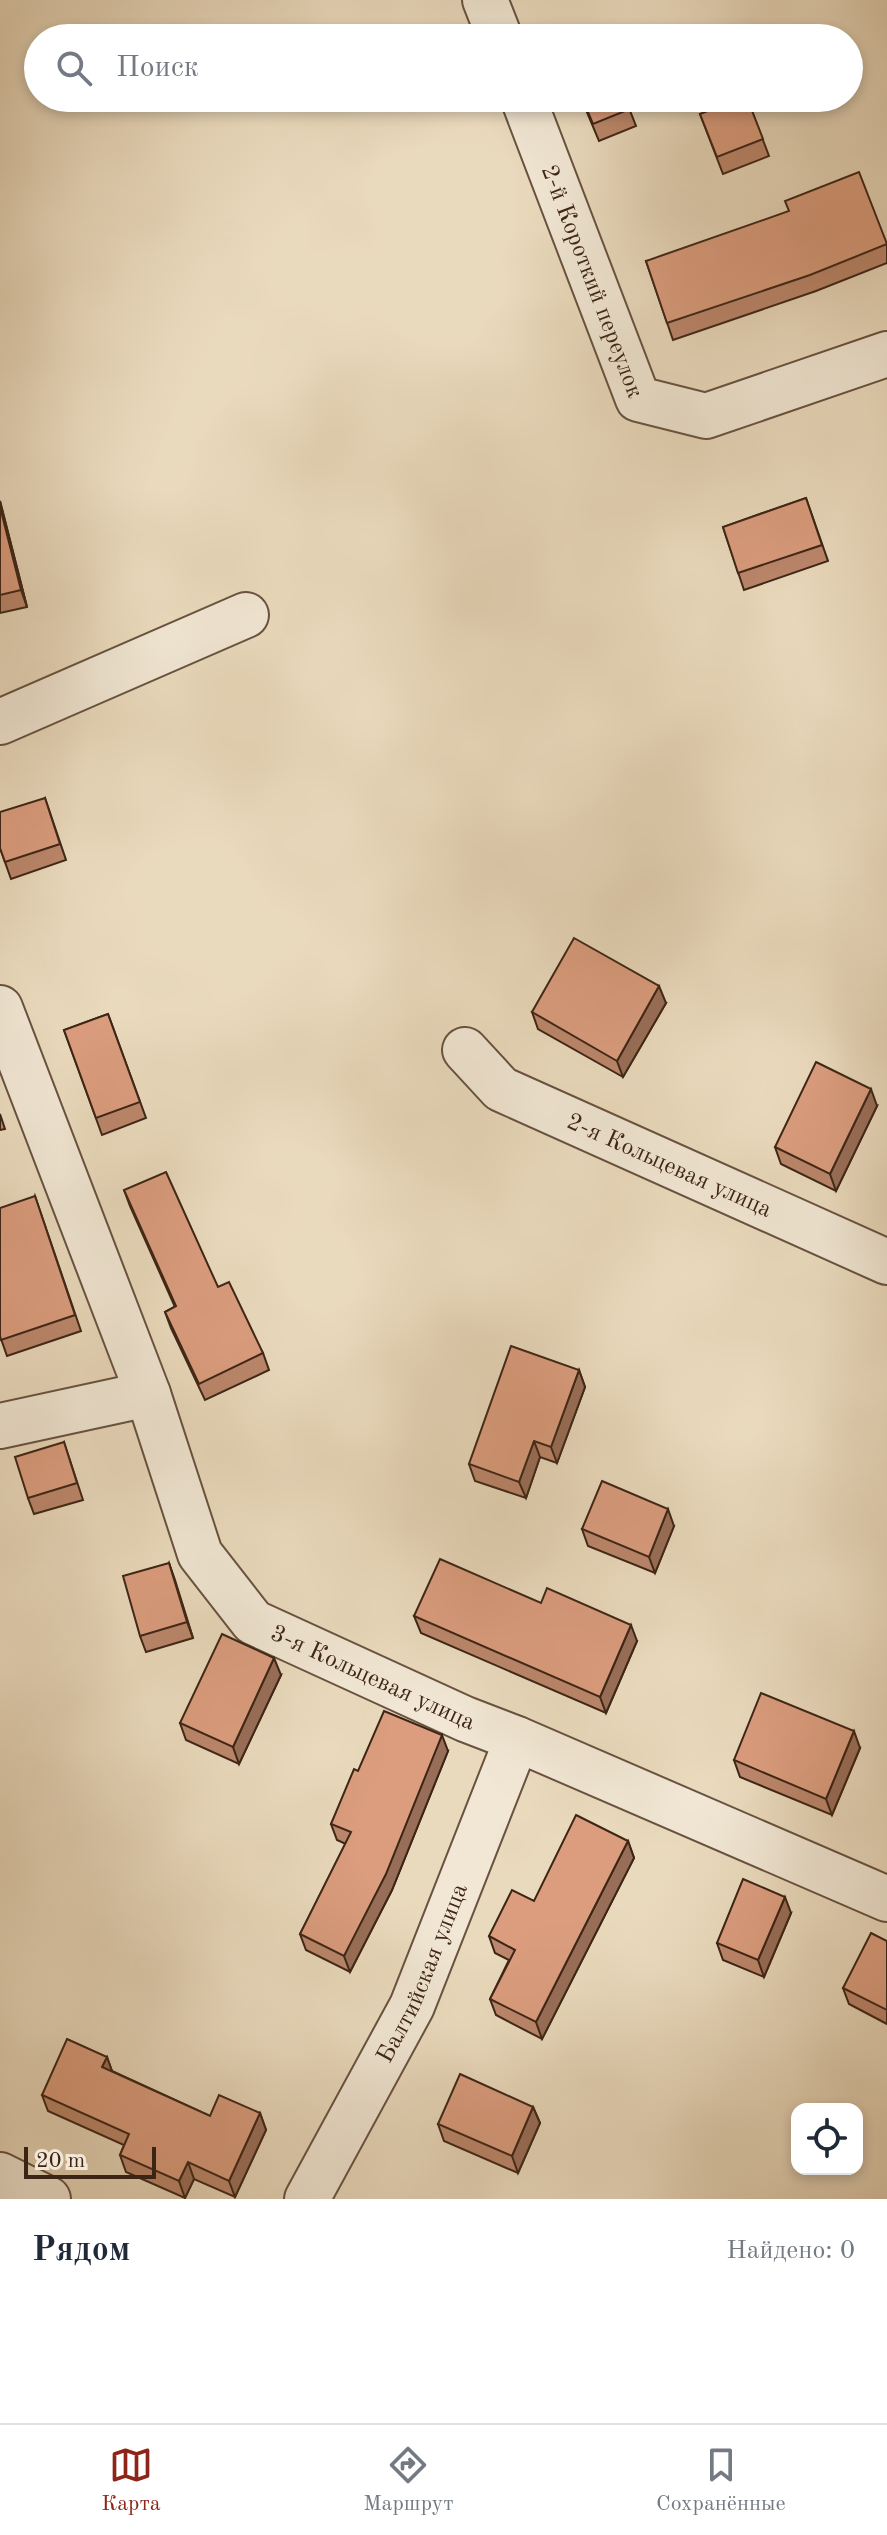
<!DOCTYPE html>
<html lang="ru">
<head>
<meta charset="utf-8">
<style>
  body { margin:0; font-family:"Old Standard TT",serif; background:#f2f2f3; color:#1f2937 }
  .controls { position:absolute; right:24px; bottom:24px; display:grid; overflow:hidden; border-radius:16px; box-shadow:0 4px 12px #0003 }
  .controls button { width:72px; height:72px; display:grid; place-items:center; padding:0; border:0; border-bottom:2px solid #e0e1e3; background:#fff; color:#1f2937; font:40px sans-serif }
  .scale { position:absolute; left:24px; bottom:20px; width:132px; box-sizing:border-box; padding-left:8px; border:4px solid #3d2516; border-top:0; font-size:22px; line-height:28px; white-space:nowrap; color:#3d2516; -webkit-text-stroke:6px #f1e7d4; paint-order:stroke }
  .list { margin:0; padding:0; list-style:none }
  h2 { display:flex; justify-content:space-between; align-items:center; height:104px; margin:0; padding:0 32px; font-size:34px }
  h2 small { font-size:26px; font-weight:400; color:#747a83 }
  .icon { flex:none; width:44px; height:44px; fill:none; stroke:currentColor; stroke-width:2; stroke-linecap:round; stroke-linejoin:round }
  .map { position:relative; flex:none; width:887px; height:2199px; overflow:hidden }
  .search { position:absolute; background:#fff; box-shadow:0 4px 12px #0003; left:24px; right:24px; top:24px; height:88px; display:flex; align-items:center; gap:20px; box-sizing:border-box; padding:0 28px; border-radius:44px; color:#747a83; font-size:30px }
  .sheet { height:224px; background:#fff }
  nav { display:flex; justify-content:space-around; align-items:center; box-sizing:border-box; height:112px; border-top:2px solid #e0e1e3; background:#fff; font-size:22px; color:#747a83 }
  nav a { display:grid; justify-items:center; gap:4px }
  nav .on { color:#8f2418 }
  .map>svg:first-child { display:block }
</style>
</head>
<body>
<div class="map">
<svg width="887" height="2199" viewBox="0 0 887 2199">
  <rect width="100%" height="100%" fill="#eadabd"/>
  <filter id="stains"><feTurbulence type="fractalNoise" baseFrequency=".0025" numOctaves="4"/><feColorMatrix values="0 0 0 0 .2 0 0 0 0 .09 0 0 0 0 .02 0 0 0 .5 -.17"/></filter>
  <radialGradient id="worn" r=".72"><stop offset=".6" stop-color="#630" stop-opacity="0"/><stop offset="1" stop-color="#630" stop-opacity=".3"/></radialGradient>
  <g fill="none" stroke-linecap="round" stroke-linejoin="round">
    <defs>
      <g id="minor">
        <polyline points="485,0 500,38"/>
        <path id="s1" d="M 523,98 L 638,399 L 706,416 L 887,354"/>
        <polyline points="0,722 246,615"/>
        <path id="s2" d="M 0,1008 L 148,1394 L 200,1554 L 253,1622 L 465,1719 L 517,1739 L 887,1899"/>
        <path id="s3" d="M 465,1050 L 501,1089 L 887,1262"/>
        <polyline points="0,1426 148,1394"/>
        <polyline points="0,2175 48,2199"/>
        <path id="s4" d="M 307,2199 L 412,2006 L 517,1739"/>
      </g>
    </defs>
    <use href="#minor" stroke="#685240" stroke-width="48"/>
    <use href="#minor" stroke="#f1e7d4" stroke-width="44"/>
  </g>
  <g fill="#bc876c" stroke="#3d2516" stroke-width="2">
    <polygon points="581,98 625,98 636,126 599,141"/>
    <polygon points="747,98 769,156 723,174 700,114"/>
    <polygon points="887,242 887,263 816,291 673,340 646,261"/>
    <polygon points="806,498 828,561 744,590 723,527"/>
    <polygon points="0,501 27,607 0,613"/>
    <polygon points="45,798 66,860 11,879 0,848"/>
    <polygon points="666,1003 623,1077 538,1029 532,1012"/>
    <polygon points="108,1014 146,1118 102,1135 64,1030"/>
    <polygon points="877,1106 836,1191 781,1164 775,1147"/>
    <polygon points="0,1114 5,1129 0,1130"/>
    <polygon points="124,1190 218,1287 263,1353 269,1370 205,1400 171,1328 165,1312 175,1307 130,1206"/>
    <polygon points="35,1196 81,1331 7,1356 0,1336"/>
    <polygon points="579,1370 585,1387 557,1463 540,1457 526,1498 475,1481 469,1464"/>
    <polygon points="64,1442 83,1500 34,1514 28,1498"/>
    <polygon points="674,1526 655,1573 588,1546 582,1529"/>
    <polygon points="169,1563 193,1638 146,1652 140,1636"/>
    <polygon points="414,1616 637,1641 606,1713 421,1633"/>
    <polygon points="281,1675 239,1764 186,1740 180,1723"/>
    <polygon points="860,1748 832,1815 740,1777 734,1760"/>
    <polygon points="448,1751 392,1890 350,1972 306,1950 300,1934 346,1844 337,1840 331,1824 358,1771"/>
    <polygon points="628,1841 634,1858 542,2039 496,2015 490,1999 509,1960 495,1953 489,1936 534,1901"/>
    <polygon points="791,1913 764,1977 723,1960 717,1943"/>
    <polygon points="887,1941 887,2024 849,2004 843,1988"/>
    <polygon points="107,2057 112,2071 210,2116 260,2113 266,2130 235,2197 194,2179 185,2198 126,2172 120,2155 124,2145 48,2111 42,2095"/>
    <polygon points="533,2107 540,2123 518,2173 444,2141 438,2124"/>
  </g>
  <g fill="#996e58" stroke="#3d2516" stroke-width="2">
    <polygon points="0,501 1,505 27,607 21,590 0,507"/>
    <polygon points="659,986 666,1003 623,1077 617,1061"/>
    <polygon points="871,1089 877,1106 836,1191 830,1174"/>
    <polygon points="579,1370 585,1387 557,1463 551,1447"/>
    <polygon points="534,1441 540,1457 526,1498 519,1482"/>
    <polygon points="668,1509 674,1526 655,1573 649,1557"/>
    <polygon points="169,1563 175,1580 193,1638 187,1622"/>
    <polygon points="631,1625 637,1641 606,1713 600,1697"/>
    <polygon points="274,1658 281,1675 239,1764 233,1747"/>
    <polygon points="854,1731 860,1748 832,1815 826,1799"/>
    <polygon points="442,1735 448,1751 392,1890 350,1972 344,1956"/>
    <polygon points="628,1841 634,1858 542,2039 536,2022"/>
    <polygon points="785,1897 791,1913 764,1977 758,1960"/>
    <polygon points="107,2057 113,2074 102,2067"/>
    <polygon points="533,2107 540,2123 518,2173 512,2156"/>
    <polygon points="260,2113 266,2130 235,2197 229,2181"/>
    <polygon points="188,2162 194,2179 185,2198 179,2181"/>
  </g>
  <g fill="#db9d7e" stroke="#3d2516" stroke-width="2">
    <polygon points="582,98 625,98 630,109 593,124"/>
    <polygon points="740,98 747,98 763,139 717,157 700,114"/>
    <polygon points="859,172 887,244 810,275 667,323 646,261 789,211 785,201"/>
    <polygon points="806,498 822,545 738,573 723,527"/>
    <polygon points="0,507 21,590 0,595"/>
    <polygon points="45,798 60,844 5,862 0,848 0,812"/>
    <polygon points="574,938 659,986 617,1061 532,1012"/>
    <polygon points="108,1014 140,1102 96,1118 64,1030"/>
    <polygon points="816,1062 871,1089 830,1174 775,1147"/>
    <polygon points="166,1172 218,1287 229,1282 263,1353 199,1384 165,1312 176,1306 124,1190"/>
    <polygon points="35,1196 75,1315 1,1340 0,1336 0,1208"/>
    <polygon points="511,1346 579,1370 551,1447 534,1441 519,1482 469,1464"/>
    <polygon points="64,1442 77,1483 28,1498 15,1457"/>
    <polygon points="602,1481 668,1509 649,1557 582,1529"/>
    <polygon points="440,1559 541,1603 547,1588 631,1625 600,1697 414,1616"/>
    <polygon points="169,1563 187,1622 140,1636 123,1576"/>
    <polygon points="222,1634 274,1658 233,1747 180,1723"/>
    <polygon points="761,1693 854,1731 826,1799 734,1760"/>
    <polygon points="384,1711 442,1735 386,1874 344,1956 300,1934 351,1832 331,1824 354,1769 358,1771"/>
    <polygon points="576,1815 628,1841 536,2022 490,1999 515,1950 489,1936 512,1890 534,1901"/>
    <polygon points="743,1879 785,1897 758,1960 717,1943"/>
    <polygon points="871,1933 887,1941 887,2010 843,1988"/>
    <polygon points="67,2039 107,2057 102,2067 210,2116 219,2095 260,2113 229,2181 188,2162 179,2181 120,2155 129,2134 42,2095"/>
    <polygon points="460,2074 533,2107 512,2156 438,2124"/>
  </g>
  <g text-anchor="middle" stroke-width="6" stroke-linejoin="round" paint-order="stroke">
    <g font-size="24" fill="#3d2516" stroke="#f1e7d4">
      <text dy="8" stroke="none"><textPath href="#s1" startOffset="196">2-й Короткий переулок</textPath></text>
      <text dy="8" stroke="none"><textPath href="#s3" startOffset="238">2-я Кольцевая улица</textPath></text>
      <text dy="8" stroke="none"><textPath href="#s2" startOffset="800">3-я Кольцевая улица</textPath></text>
      <text dy="8" stroke="none"><textPath href="#s4" startOffset="254">Балтийская улица</textPath></text>
    </g>
  </g>
  <rect width="100%" height="100%" filter="url(#stains)"/>
  <rect width="100%" height="100%" fill="url(#worn)"/>
</svg>
<div class="controls">
<button><svg class="icon" aria-label="locate" viewBox="0 0 24 24"><circle cx="12" cy="12" r="6"/><path d="M12 2v4M12 18v4M2 12h4M18 12h4"/></svg></button>
</div>
<div class="scale">20 m</div>
<div class="search"><svg class="icon" aria-label="search" viewBox="0 0 24 24"><circle cx="10" cy="10" r="6"/><path d="M15 15l6 6"/></svg>Поиск</div>
</div>
<section class="sheet">
<h2>Рядом<small>Найдено: 0</small></h2>
<ul class="list">
</ul>
</section>
<nav>
<a class="on"><svg class="icon" aria-label="map" viewBox="0 0 24 24"><path d="M3 6l6-2 6 2 6-2v14l-6 2-6-2-6 2zM9 4v14M15 6v14"/></svg>Карта</a>
<a><svg class="icon" aria-label="directions" viewBox="0 0 24 24"><path d="M12 3l9 9-9 9-9-9zM9 14v-3h6M13 9l2 2-2 2"/></svg>Маршрут</a>
<a><svg class="icon" aria-label="saved" viewBox="0 0 24 24"><path d="M7 4h10v16l-5-4-5 4z"/></svg>Сохранённые</a>
</nav>
</body>
</html>
